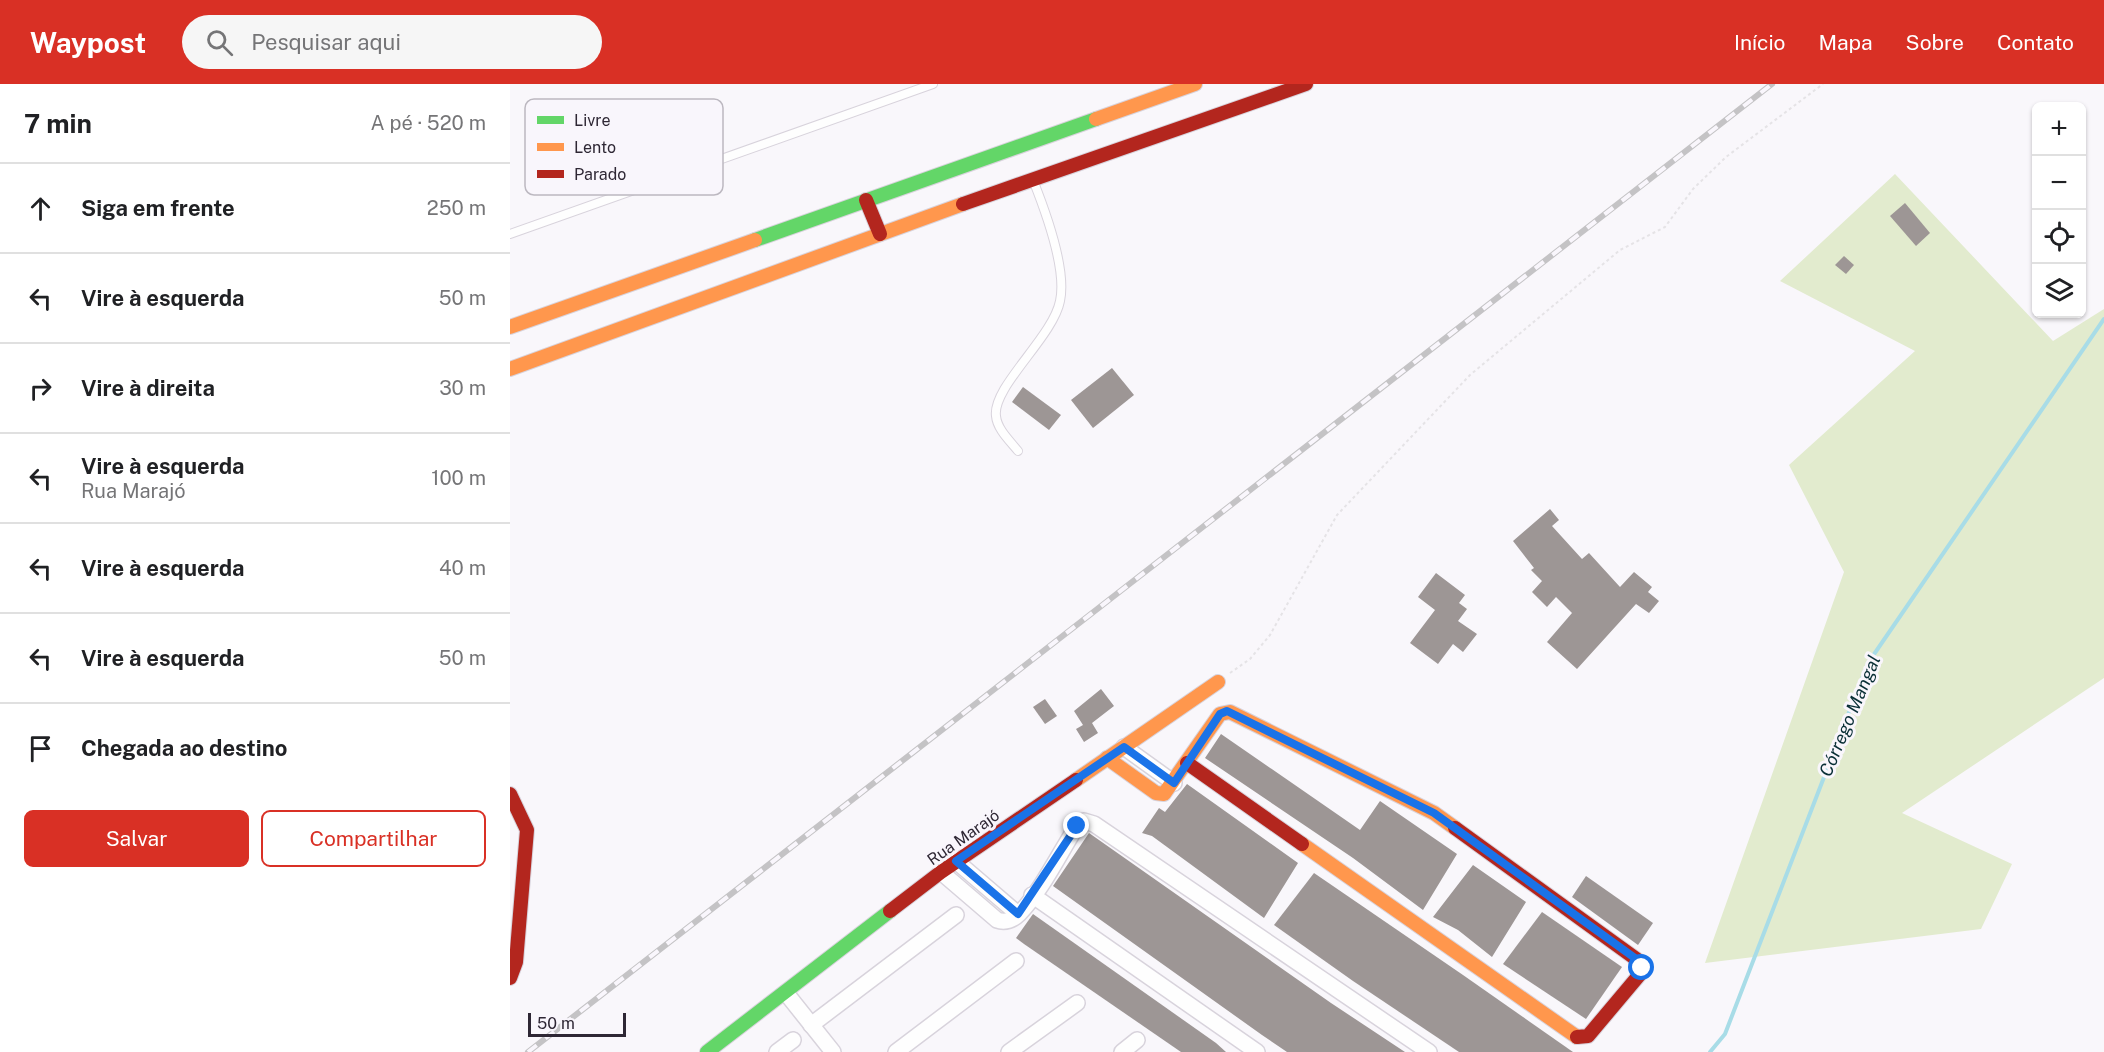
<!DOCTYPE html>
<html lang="pt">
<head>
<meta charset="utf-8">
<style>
  body { margin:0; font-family:"Public Sans",sans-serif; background:#f6f6f6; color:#202124 }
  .controls { position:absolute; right:18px; top:18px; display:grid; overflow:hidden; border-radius:9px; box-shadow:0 2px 4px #0004 }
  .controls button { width:54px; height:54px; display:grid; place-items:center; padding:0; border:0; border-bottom:2px solid #e0e0e0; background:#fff; color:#202124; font:30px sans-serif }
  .scale { position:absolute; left:18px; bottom:15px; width:98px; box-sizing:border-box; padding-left:6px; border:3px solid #2e2734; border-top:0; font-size:16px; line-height:21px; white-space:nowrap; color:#2e2734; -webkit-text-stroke:4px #f9f6fc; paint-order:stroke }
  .stop { position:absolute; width:18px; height:18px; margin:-14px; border:4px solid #1a73e8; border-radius:50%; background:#fff }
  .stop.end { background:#1a73e8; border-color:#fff; box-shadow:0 2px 6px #0008 }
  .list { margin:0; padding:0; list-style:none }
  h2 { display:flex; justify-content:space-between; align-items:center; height:78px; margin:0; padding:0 24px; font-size:26px }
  h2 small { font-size:20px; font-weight:400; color:#757577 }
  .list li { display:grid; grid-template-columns:39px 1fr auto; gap:18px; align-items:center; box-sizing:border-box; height:90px; padding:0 24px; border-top:2px solid #e0e0e0 }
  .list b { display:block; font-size:22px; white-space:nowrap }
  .list p { margin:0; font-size:20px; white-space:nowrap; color:#757577 }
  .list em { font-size:20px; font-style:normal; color:#757577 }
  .actions { display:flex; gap:12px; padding:18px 24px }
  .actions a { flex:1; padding:14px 0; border:2px solid #d93025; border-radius:9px; text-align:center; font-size:21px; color:#d93025 }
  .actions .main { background:#d93025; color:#fff }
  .icon { flex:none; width:33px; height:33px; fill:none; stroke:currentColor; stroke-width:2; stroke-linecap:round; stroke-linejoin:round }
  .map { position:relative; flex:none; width:1594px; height:968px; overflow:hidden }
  header { display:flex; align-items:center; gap:36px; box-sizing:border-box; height:84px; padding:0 30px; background:#d93025; color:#fff }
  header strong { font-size:28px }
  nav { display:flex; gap:33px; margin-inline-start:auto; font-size:21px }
  .search { width:420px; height:54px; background:#f6f6f6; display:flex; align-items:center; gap:15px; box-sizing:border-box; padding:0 21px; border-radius:33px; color:#757577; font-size:22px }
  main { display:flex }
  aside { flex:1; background:#fff }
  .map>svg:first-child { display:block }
</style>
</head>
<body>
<header>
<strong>Waypost</strong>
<div class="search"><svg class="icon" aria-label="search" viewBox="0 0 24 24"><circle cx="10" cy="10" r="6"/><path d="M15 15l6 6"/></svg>Pesquisar aqui</div>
<nav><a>Início</a><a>Mapa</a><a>Sobre</a><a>Contato</a></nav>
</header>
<main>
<aside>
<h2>7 min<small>A pé · 520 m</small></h2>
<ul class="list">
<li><svg class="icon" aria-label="ahead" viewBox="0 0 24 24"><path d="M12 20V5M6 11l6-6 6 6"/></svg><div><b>Siga em frente</b></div><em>250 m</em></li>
<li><svg class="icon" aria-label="left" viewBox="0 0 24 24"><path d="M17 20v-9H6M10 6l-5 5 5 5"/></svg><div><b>Vire à esquerda</b></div><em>50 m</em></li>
<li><svg class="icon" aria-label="right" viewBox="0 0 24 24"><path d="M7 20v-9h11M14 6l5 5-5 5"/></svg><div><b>Vire à direita</b></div><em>30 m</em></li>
<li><svg class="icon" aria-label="left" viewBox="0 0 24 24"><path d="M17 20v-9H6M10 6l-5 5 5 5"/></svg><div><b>Vire à esquerda</b><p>Rua Marajó</p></div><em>100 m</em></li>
<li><svg class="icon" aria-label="left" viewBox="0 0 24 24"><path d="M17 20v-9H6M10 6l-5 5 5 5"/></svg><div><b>Vire à esquerda</b></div><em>40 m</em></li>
<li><svg class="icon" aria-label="left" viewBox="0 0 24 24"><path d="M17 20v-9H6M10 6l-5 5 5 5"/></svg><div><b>Vire à esquerda</b></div><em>50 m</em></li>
<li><svg class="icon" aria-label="arrive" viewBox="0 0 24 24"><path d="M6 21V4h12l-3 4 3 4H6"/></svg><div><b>Chegada ao destino</b></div></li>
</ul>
<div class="actions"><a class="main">Salvar</a><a>Compartilhar</a></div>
</aside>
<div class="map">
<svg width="1594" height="968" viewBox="0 0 1594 968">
  <rect width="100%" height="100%" fill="#f9f7fb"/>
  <polygon fill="#e2ebce" points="1385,90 1543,257 1594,225 1594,594 1392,729 1502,780 1471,845 1195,879 1334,488 1279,381 1405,267 1270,197"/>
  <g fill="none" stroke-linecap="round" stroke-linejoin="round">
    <polyline stroke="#a8dce7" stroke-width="4" points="1200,968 1215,950 1358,579 1594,235"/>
  </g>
  <g fill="#9d9695">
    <polygon points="1395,119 1420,149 1406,162 1380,132"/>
    <polygon points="1334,172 1344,181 1336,190 1325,181"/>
    <polygon points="602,284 624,311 583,344 561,316"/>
    <polygon points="513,303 551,331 539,346 502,318"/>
    <polygon points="1040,425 1049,436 1042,442 1072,475 1079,469 1110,503 1124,488 1142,503 1138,508 1149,517 1139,529 1126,520 1067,585 1037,558 1062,529 1046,513 1037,523 1022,508 1032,497 1021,486 1024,484 1003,457"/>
    <polygon points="926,489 955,511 949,519 957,525 948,537 967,550 953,568 943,560 928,580 900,559 925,526 908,513"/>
    <polygon points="591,605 604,622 582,639 588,649 574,658 566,645 573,641 564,627"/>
    <polygon points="535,615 547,632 535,640 523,623"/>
    <polygon points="711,650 850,746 870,717 947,770 913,826 843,774 695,674"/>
    <polygon points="677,700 788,779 754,834 642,752 632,749 649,724 655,728"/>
    <polygon points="579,749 821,919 895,968 777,968 752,951 543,802"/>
    <polygon points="963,781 1016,818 982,873 948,846 923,833"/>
    <polygon points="804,789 953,891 1063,968 949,968 843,897 764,841"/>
    <polygon points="1076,792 1143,839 1128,861 1062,813"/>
    <polygon points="1032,828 1112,883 1076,935 993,880"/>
    <polygon points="523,830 706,959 716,968 671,968 514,860 506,854"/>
  </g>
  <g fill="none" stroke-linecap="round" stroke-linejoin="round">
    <defs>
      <g id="lane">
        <polyline points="0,150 423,0"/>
        <path d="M 508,367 C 500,357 487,345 486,332 C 482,303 543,253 550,217 C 557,185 535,126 523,96"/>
      </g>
      <g id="street">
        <polyline points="614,663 664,699"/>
        <polyline points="446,777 508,830"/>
        <path d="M 431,788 L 487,836 C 495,839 503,836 509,830 C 532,806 549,770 567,742 L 574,737 L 584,740 L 919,968"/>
        <polyline points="522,811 747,968"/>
        <polyline points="276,909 323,968"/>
        <polyline points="301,941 446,831"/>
        <polyline points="267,968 283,956"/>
        <polyline points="386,968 506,877"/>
        <polyline points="499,968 567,919"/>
        <polyline points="612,968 627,956"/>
      </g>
      <g id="fast">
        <polyline points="245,156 586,35"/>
        <polyline points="197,968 380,827"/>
      </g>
      <g id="slow">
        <polyline points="586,35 685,0"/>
        <polyline points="0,243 245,156"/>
        <polyline points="0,285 453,120"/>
        <polyline points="597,674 646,709 654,710 710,630 720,628 924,729 945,744"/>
        <polyline points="566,696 708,598"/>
        <polyline points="792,760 1067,953"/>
      </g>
      <g id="jam">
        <polyline points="356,116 370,150"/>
        <polyline points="453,120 796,0"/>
        <polyline points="677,679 792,760"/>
        <polyline points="0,710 17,746 6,878 0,894"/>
        <polyline points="945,744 1129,877 1133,884 1131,889 1078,952 1067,953"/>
        <polyline points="380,827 431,788 566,696"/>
      </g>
    </defs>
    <use href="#lane" stroke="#d8d3dc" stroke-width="10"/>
    <use href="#street" stroke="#d8d3dc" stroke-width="18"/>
    <use href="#fast" stroke="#d8d3dc" stroke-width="16"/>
    <use href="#slow" stroke="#d8d3dc" stroke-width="16"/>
    <use href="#jam" stroke="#d8d3dc" stroke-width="16"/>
    <polyline stroke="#e5e3e6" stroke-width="2" stroke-dasharray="3 3" stroke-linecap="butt" points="720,589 740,575 760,551 827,431 960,291 1110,166 1155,143 1183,105 1216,73 1313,0"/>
    <use href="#lane" stroke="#fefefe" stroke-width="8"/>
    <use href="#street" stroke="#fefefe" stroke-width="15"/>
    <use href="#fast" stroke="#63d668" stroke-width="14"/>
    <use href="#slow" stroke="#ff974d" stroke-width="14"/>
    <use href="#jam" stroke="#b3261e" stroke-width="14"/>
    <defs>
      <polyline id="rail" points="18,968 1262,0"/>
    </defs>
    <use href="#rail" stroke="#c4c3c5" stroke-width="6"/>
    <use href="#rail" stroke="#f9f6fc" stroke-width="4" stroke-dasharray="11" stroke-linecap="butt"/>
  </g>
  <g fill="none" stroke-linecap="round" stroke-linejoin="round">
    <polyline stroke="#1a73e8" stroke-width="8" points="567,742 508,830 446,777 614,663 664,699 710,630 717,627 924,729 1129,877 1132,884"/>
  </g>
  <g text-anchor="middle" stroke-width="6" stroke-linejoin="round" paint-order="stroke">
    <g font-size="16" fill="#2e2734" stroke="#f9f6fc">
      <text transform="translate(453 753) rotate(-35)" y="6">Rua Marajó</text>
    </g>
    <g font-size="18" font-style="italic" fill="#092f36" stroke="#f9f6fc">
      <text transform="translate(1340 632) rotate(-67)" y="6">Córrego Mangal</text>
    </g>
  </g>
  <rect x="15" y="15" width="198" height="96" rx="9" fill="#f9f6fc" stroke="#bcb8c0" stroke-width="1.5"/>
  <rect x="27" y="32" width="27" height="8" fill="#63d668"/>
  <rect x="27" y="59" width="27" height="8" fill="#ff974d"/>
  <rect x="27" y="86" width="27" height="8" fill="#b3261e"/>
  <g font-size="16" fill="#2e2734">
    <text x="64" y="42">Livre</text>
    <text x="64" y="69">Lento</text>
    <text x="64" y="96">Parado</text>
  </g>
</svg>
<div class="controls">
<button>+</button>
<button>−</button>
<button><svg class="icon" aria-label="locate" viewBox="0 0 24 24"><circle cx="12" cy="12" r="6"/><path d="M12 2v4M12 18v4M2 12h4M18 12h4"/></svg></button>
<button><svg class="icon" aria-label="layers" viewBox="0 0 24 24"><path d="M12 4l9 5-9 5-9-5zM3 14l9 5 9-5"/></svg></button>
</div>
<div class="scale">50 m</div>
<div class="stop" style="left:1132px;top:884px"></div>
<div class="stop end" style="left:567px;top:742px"></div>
</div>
</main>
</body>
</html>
